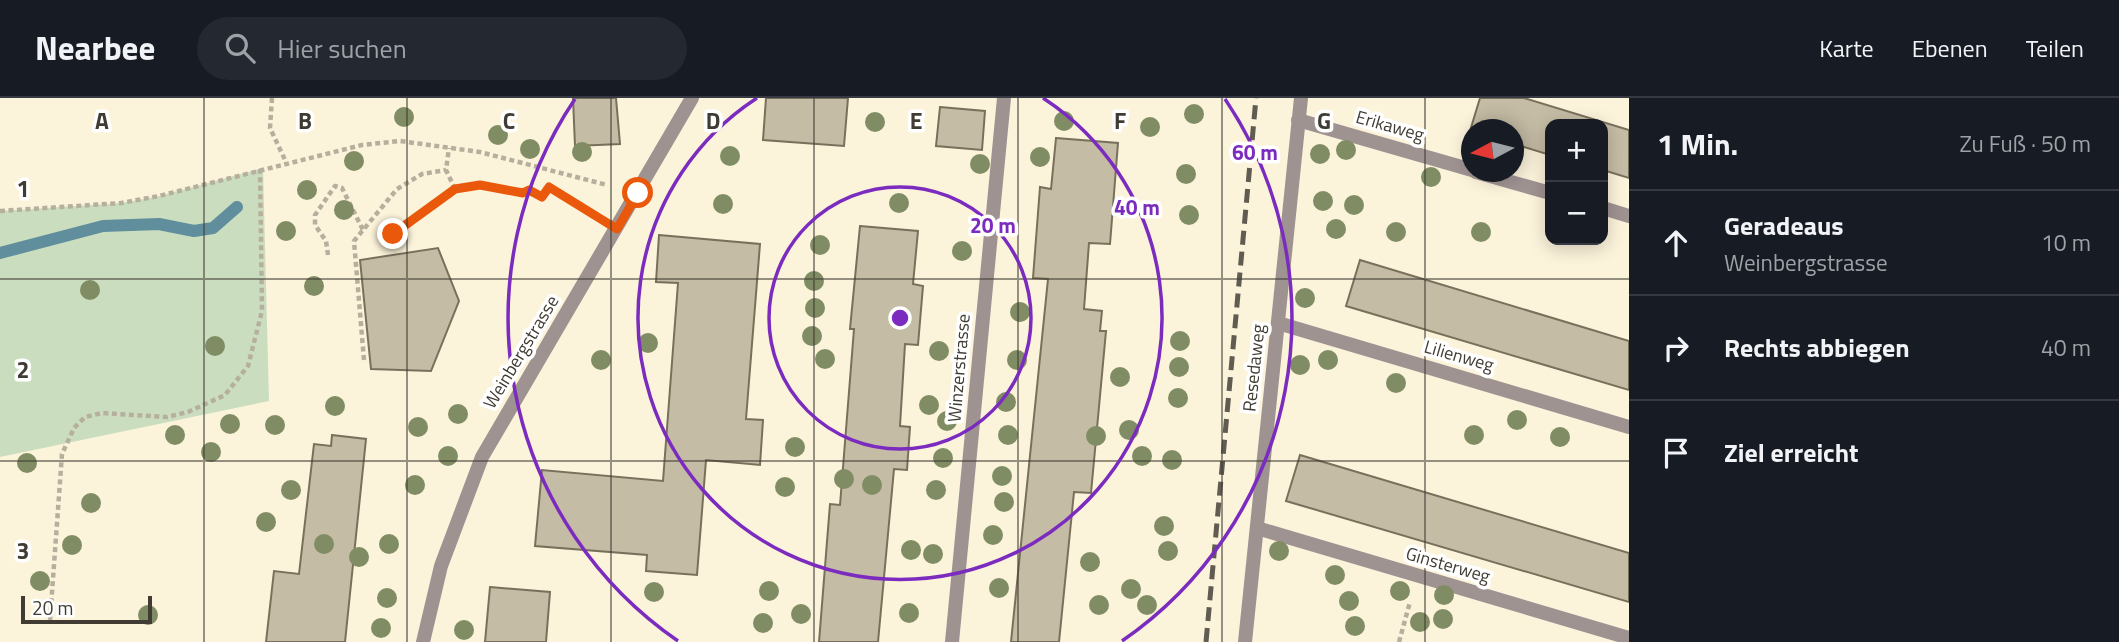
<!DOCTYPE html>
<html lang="de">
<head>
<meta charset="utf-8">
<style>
  body { margin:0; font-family:"Titillium Web",sans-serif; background:#242831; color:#f1f3f6 }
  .controls { position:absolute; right:21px; top:21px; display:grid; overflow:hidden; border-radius:14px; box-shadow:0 4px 18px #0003 }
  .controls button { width:63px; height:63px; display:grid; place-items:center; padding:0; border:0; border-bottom:2px solid #363941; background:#171b24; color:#f1f3f6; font:35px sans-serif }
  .compass { position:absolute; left:1461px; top:21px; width:63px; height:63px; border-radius:50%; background:#171b24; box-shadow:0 4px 18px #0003; rotate:263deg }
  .scale { position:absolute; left:21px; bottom:18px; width:131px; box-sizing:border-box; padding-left:7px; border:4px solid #403c33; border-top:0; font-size:19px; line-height:24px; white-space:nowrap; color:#403c33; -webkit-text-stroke:5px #fff; paint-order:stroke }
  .stop { position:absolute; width:21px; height:21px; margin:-16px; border:5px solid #ea580c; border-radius:50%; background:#fff }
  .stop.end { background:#ea580c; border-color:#fff; box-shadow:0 2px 7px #0008 }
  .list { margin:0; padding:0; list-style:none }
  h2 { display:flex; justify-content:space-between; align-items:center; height:91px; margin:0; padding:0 28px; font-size:30px }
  h2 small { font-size:23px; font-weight:400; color:#9ea1a6 }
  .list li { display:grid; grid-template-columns:46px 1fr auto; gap:21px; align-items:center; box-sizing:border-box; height:105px; padding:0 28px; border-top:2px solid #363941 }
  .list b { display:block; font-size:26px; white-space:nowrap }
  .list p { margin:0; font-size:23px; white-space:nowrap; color:#9ea1a6 }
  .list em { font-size:23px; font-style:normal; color:#9ea1a6 }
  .icon { flex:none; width:38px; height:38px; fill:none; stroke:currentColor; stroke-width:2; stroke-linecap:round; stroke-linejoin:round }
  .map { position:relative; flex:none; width:1629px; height:544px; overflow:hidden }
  header { display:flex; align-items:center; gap:42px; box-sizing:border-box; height:98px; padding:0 35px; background:#171b24; border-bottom:2px solid #363941 }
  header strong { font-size:33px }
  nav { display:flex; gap:38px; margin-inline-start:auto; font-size:24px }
  .search { width:490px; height:63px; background:#242831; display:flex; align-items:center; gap:18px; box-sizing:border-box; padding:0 24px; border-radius:38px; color:#9ea1a6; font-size:26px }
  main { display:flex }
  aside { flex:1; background:#171b24 }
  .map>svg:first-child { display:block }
</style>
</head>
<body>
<header>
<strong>Nearbee</strong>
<div class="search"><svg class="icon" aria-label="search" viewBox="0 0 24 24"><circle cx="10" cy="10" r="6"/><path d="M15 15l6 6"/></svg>Hier suchen</div>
<nav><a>Karte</a><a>Ebenen</a><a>Teilen</a></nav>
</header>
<main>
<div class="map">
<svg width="1629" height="544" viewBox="0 0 1629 544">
  <rect width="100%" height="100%" fill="#fcf3db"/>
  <polygon fill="#cadebf" points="263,70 269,303 0,359 0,113 121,105 159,98"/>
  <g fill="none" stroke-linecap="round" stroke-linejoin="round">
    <polyline stroke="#608e9d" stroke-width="12" points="0,155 103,128 159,126 194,133 213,130 237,109"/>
  </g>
  <g fill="#c5bca5" stroke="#79705c" stroke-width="2">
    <polygon points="573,0 616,0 620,46 575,48"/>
    <polygon points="766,0 848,0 844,48 763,42"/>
    <polygon points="1480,0 1524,0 1629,32 1629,80 1603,72 1603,26 1550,26 1550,57 1514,46 1514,32 1470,33"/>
    <polygon points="940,9 985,13 982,52 936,48"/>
    <polygon points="1056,40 1118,45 1110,146 1089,145 1084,211 1102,213 1100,233 1106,233 1091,395 1074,394 1059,544 1011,544 1048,181 1033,180 1040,89 1051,91"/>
    <polygon points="860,128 918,133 913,186 923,188 918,247 905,246 900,328 910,329 907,372 894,371 878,544 819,544 830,406 840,407 854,231 850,231"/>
    <polygon points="659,137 760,146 746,321 763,322 760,367 706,362 697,477 646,473 647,457 535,448 542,372 663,383 678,185 656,184"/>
    <polygon points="438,150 459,203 431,273 371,271 360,162"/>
    <polygon points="1360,162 1629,243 1629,292 1346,208"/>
    <polygon points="332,337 366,341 345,544 266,544 274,473 299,476 314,346 331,348"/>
    <polygon points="1300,357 1629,455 1629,504 1286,403"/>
    <polygon points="490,489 550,494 546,544 485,544"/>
  </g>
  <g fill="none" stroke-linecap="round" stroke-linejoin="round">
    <g stroke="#b7af9d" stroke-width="4.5" stroke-dasharray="5 3.5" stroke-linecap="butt">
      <polyline points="272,0 270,30 286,64"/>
      <polyline points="455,91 480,87 523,95 529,92 542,99 549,89 593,116"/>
      <polyline points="0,113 121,105 159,98 362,47 400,43 480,54 607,87"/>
      <polyline points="393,136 455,91 446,72 449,50"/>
      <polyline points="328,157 326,143 315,127 315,117 335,88 342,90 363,132"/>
      <polyline points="364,262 354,143 397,91 422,76 446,72"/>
      <polyline points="50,522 62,356 74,330 85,319 102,315 167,319 188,314 225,297 248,268 262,213 260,71"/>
      <polyline points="1399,544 1410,504"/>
    </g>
    <g stroke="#9f9392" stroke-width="14">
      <polyline points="1298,22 1472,72"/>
      <polyline points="1476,74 1550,95"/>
      <polyline points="1603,110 1629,118"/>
      <polyline points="1278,225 1629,329"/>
      <polyline points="1257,430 1629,540"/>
      <polyline points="423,544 441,468 482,359 692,0"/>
      <polyline points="952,544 1004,0"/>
      <polyline points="1245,544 1301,0"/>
    </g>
    <polyline stroke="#615c51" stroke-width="5" stroke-dasharray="14 7" stroke-linecap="butt" points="1206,544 1256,0"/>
  </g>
  <g fill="#808d64">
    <circle cx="1194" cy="16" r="10"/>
    <circle cx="404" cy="19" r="10"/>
    <circle cx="1064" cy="23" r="10"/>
    <circle cx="875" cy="24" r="10"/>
    <circle cx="1150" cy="29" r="10"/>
    <circle cx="498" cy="37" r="10"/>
    <circle cx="530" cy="51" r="10"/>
    <circle cx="1346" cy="52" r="10"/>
    <circle cx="582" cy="54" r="10"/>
    <circle cx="1320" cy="56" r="10"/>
    <circle cx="730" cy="58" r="10"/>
    <circle cx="1040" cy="59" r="10"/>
    <circle cx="354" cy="63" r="10"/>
    <circle cx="980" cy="66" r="10"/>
    <circle cx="1186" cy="76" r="10"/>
    <circle cx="1431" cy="79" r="10"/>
    <circle cx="307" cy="92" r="10"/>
    <circle cx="1323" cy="103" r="10"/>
    <circle cx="899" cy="105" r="10"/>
    <circle cx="723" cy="106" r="10"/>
    <circle cx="1354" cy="107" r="10"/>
    <circle cx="344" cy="112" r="10"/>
    <circle cx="1189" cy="117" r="10"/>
    <circle cx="1336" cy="131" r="10"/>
    <circle cx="286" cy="133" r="10"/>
    <circle cx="1396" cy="134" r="10"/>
    <circle cx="1481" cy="134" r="10"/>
    <circle cx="820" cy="147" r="10"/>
    <circle cx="962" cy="153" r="10"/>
    <circle cx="814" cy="183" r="10"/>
    <circle cx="314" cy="188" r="10"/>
    <circle cx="90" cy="192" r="10"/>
    <circle cx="1305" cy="200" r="10"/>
    <circle cx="815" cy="210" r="10"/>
    <circle cx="1020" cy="214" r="10"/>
    <circle cx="812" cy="238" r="10"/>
    <circle cx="1180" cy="243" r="10"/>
    <circle cx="648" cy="245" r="10"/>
    <circle cx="215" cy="248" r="10"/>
    <circle cx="939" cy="253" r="10"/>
    <circle cx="825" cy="261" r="10"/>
    <circle cx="601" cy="262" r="10"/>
    <circle cx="1017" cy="262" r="10"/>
    <circle cx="1328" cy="262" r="10"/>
    <circle cx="1300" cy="267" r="10"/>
    <circle cx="1179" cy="269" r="10"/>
    <circle cx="1120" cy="279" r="10"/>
    <circle cx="1396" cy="285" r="10"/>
    <circle cx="1178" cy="300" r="10"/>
    <circle cx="1006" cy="304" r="10"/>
    <circle cx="929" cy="307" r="10"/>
    <circle cx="335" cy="308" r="10"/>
    <circle cx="458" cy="316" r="10"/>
    <circle cx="1517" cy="322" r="10"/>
    <circle cx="947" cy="323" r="10"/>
    <circle cx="230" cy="326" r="10"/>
    <circle cx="275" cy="327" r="10"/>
    <circle cx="418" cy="329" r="10"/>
    <circle cx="1129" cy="332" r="10"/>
    <circle cx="175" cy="337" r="10"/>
    <circle cx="1008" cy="337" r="10"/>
    <circle cx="1474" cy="337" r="10"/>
    <circle cx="1096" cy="338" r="10"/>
    <circle cx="1560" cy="339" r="10"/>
    <circle cx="795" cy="349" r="10"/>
    <circle cx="211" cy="354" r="10"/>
    <circle cx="448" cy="358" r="10"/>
    <circle cx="1142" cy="358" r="10"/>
    <circle cx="943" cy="360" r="10"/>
    <circle cx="1172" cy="362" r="10"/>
    <circle cx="27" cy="365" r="10"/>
    <circle cx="1002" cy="378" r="10"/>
    <circle cx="844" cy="381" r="10"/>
    <circle cx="415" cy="387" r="10"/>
    <circle cx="872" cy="387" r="10"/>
    <circle cx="785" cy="389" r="10"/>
    <circle cx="291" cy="392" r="10"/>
    <circle cx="936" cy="392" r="10"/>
    <circle cx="1004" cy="404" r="10"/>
    <circle cx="91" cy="405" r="10"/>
    <circle cx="266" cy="424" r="10"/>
    <circle cx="1164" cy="428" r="10"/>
    <circle cx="993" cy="437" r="10"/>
    <circle cx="324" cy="446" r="10"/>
    <circle cx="389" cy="446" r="10"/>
    <circle cx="72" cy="447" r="10"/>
    <circle cx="911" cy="452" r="10"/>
    <circle cx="1168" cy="453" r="10"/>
    <circle cx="1279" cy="453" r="10"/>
    <circle cx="933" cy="456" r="10"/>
    <circle cx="359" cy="459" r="10"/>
    <circle cx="1090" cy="464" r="10"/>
    <circle cx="1335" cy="477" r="10"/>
    <circle cx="40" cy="483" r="10"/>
    <circle cx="999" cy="490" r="10"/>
    <circle cx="1131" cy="491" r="10"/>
    <circle cx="769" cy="493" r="10"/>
    <circle cx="1400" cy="493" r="10"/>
    <circle cx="654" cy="494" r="10"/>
    <circle cx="1444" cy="497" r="10"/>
    <circle cx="387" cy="500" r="10"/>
    <circle cx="1349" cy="503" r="10"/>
    <circle cx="1099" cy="507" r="10"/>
    <circle cx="1147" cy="507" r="10"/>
    <circle cx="909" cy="515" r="10"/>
    <circle cx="801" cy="516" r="10"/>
    <circle cx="148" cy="517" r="10"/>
    <circle cx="1443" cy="521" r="10"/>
    <circle cx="1420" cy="524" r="10"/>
    <circle cx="763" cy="525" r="10"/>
    <circle cx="1355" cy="528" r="10"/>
    <circle cx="381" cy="530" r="10"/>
    <circle cx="464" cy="532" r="10"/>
  </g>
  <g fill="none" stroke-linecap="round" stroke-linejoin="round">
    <polyline stroke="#ea580c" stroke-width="9" points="393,136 455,91 480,87 523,95 529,92 542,99 549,89 617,131 638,95"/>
  </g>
  <path fill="none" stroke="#403c33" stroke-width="2" stroke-opacity="0.55" d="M 204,0 L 204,544M 407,0 L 407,544M 611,0 L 611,544M 814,0 L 814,544M 1018,0 L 1018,544M 1222,0 L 1222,544M 1425,0 L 1425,544M 0,181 L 1629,181M 0,363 L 1629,363"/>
  <g fill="none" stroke="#7b2cbf" stroke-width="3.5">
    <circle cx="900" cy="220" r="131"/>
    <path d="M1043 0A262 262 0 1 1 757 0"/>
    <path d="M678 543A392 392 0 0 1 575 1M1225 1A392 392 0 0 1 1122 543"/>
  </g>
  <g text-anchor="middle" stroke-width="7" stroke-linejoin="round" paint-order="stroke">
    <g font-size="18" fill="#403c33" stroke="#fff">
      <text transform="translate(1390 28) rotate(16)" y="6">Erikaweg</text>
      <text transform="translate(521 254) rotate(-59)" y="6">Weinbergstrasse</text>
      <text transform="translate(1459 258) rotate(16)" y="6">Lilienweg</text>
      <text transform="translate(959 270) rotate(-85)" y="6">Winzerstrasse</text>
      <text transform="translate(1254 270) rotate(-84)" y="6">Resedaweg</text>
      <text transform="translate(1448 467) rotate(16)" y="6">Ginsterweg</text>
    </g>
  </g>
  <g font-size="23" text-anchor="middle" font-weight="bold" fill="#403c33" stroke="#fff" stroke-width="7" stroke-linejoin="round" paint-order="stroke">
    <text x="102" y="31">A</text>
    <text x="305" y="31">B</text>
    <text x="509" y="31">C</text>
    <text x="713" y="31">D</text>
    <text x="916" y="31">E</text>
    <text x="1120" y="31">F</text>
    <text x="1324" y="31">G</text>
    <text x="23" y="99">1</text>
    <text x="23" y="280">2</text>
    <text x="23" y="461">3</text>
  </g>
  <circle cx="900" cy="220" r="10" fill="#7b2cbf" stroke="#fff" stroke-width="3.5"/>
  <g font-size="21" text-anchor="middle" font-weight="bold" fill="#7b2cbf" stroke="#fff" stroke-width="7" stroke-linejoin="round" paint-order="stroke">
    <text x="1255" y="62">60 m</text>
    <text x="1137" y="117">40 m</text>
    <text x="993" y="135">20 m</text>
  </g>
</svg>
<div class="controls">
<button>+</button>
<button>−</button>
</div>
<svg class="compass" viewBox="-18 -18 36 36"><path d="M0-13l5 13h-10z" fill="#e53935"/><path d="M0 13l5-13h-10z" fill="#9ea1a6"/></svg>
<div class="scale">20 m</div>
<div class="stop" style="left:638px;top:95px"></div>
<div class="stop end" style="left:393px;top:136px"></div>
</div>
<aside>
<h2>1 Min.<small>Zu Fuß · 50 m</small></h2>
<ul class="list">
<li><svg class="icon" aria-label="ahead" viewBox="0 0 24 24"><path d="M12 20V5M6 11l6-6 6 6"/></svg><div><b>Geradeaus</b><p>Weinbergstrasse</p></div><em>10 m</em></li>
<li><svg class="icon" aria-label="right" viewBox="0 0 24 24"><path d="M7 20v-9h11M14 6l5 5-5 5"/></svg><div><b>Rechts abbiegen</b></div><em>40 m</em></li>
<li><svg class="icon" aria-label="arrive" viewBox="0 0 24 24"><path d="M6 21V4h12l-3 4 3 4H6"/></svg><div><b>Ziel erreicht</b></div></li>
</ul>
</aside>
</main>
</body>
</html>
